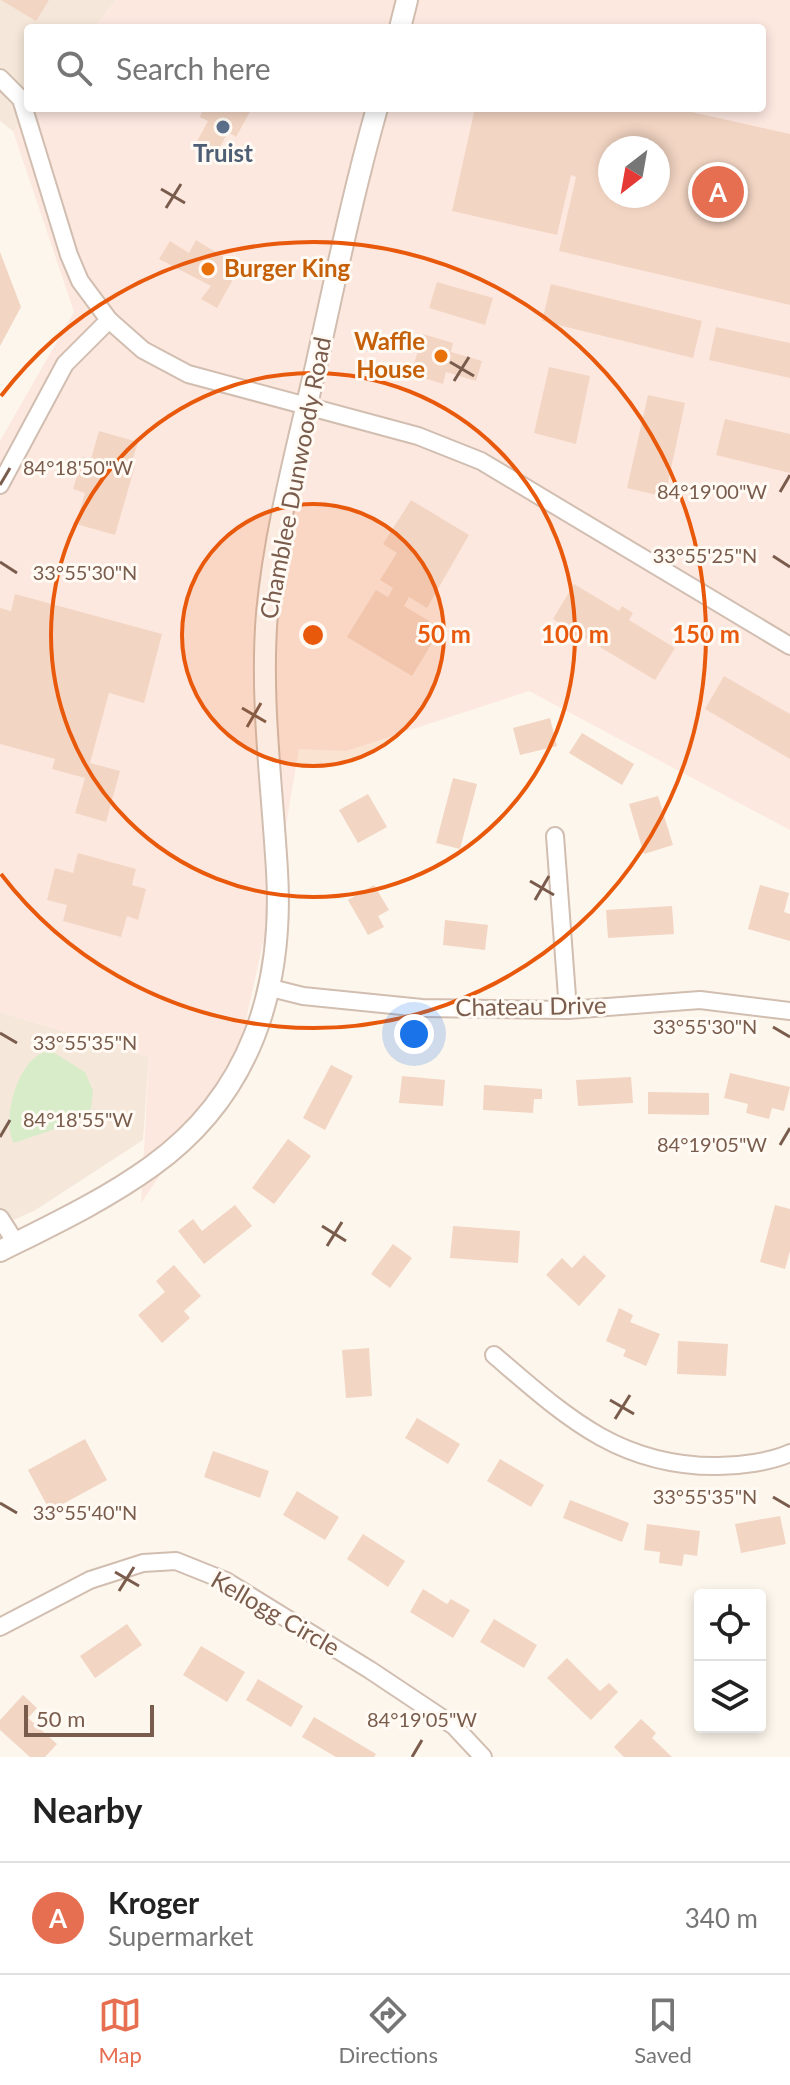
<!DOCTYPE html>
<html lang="en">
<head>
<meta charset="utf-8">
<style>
  body { margin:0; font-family:Lato,sans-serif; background:#f2f2f2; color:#222 }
  .controls { position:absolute; right:24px; bottom:24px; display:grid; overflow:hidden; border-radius:8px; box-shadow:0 4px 12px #0003 }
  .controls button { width:72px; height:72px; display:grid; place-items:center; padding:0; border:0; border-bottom:2px solid #e0e0e0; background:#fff; color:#222; font:40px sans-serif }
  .compass { position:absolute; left:598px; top:136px; width:72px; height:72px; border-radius:50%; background:#fff; box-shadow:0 4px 12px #0003; rotate:211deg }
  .scale { position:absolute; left:24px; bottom:20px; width:130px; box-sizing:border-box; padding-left:8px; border:4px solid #7a5c4d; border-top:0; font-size:22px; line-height:28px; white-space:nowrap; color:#7a5c4d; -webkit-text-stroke:6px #fffaf3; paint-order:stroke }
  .you { position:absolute; left:414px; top:1034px; width:28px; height:28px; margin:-20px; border:6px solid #fff; border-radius:50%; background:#1a73e8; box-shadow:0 0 0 12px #1a73e833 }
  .badge { display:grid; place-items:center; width:52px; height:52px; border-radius:50%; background:#e76f51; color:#fff; font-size:26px; font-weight:700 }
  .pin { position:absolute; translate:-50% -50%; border:4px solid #fff; box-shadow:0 2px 8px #0006 }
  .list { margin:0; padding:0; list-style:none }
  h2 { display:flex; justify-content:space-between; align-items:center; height:104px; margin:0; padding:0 32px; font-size:34px }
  h2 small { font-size:26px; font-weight:400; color:#767676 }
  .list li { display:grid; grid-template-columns:52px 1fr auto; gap:24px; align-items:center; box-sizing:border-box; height:112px; padding:0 32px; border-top:2px solid #e0e0e0 }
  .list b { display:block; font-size:30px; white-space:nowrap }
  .list p { margin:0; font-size:26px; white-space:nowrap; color:#767676 }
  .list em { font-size:26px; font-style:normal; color:#767676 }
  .icon { flex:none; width:44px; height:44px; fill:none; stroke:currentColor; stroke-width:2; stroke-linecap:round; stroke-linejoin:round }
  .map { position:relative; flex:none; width:790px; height:1757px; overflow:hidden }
  .search { position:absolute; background:#fff; box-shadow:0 4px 12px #0003; left:24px; right:24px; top:24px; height:88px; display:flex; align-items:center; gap:20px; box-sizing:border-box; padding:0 28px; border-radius:8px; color:#767676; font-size:30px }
  .sheet { height:216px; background:#fff }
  nav { display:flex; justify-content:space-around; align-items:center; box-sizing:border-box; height:112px; border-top:2px solid #e0e0e0; background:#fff; font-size:22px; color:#767676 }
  nav a { display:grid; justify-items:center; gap:4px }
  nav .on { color:#e76f51 }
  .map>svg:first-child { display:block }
</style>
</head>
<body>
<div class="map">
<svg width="790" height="1757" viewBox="0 0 790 1757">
  <rect width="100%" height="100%" fill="#fdf6ec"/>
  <g fill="#f5e8da">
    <polygon points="0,0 116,0 94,28 28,28 28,108 31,108 13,131 0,121"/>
    <polygon points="0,1012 149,1057 143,1140 34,1211 0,1226"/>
  </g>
  <path fill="#fde8e0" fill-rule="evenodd" d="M 116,0 L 790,0 L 790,830 L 529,691 L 346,751 L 299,749 L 276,883 L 246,1020 L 252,1026 L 225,1081 L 141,1203 L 149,1057 L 0,1012 L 0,441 L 74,312 L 13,131 L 31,108 L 762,108 L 762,28 L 94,28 ZM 610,148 L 658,148 L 658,196 L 610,196 Z"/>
  <path fill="#d8ecc9" d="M 51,1051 L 85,1072 L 93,1091 L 91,1109 L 78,1121 L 14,1143 C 0,1120 19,1052 51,1051 Z"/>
  <g fill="#f3d5c3" fill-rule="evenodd">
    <polygon points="1,0 49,0 36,21"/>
    <polygon points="204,108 252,108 236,137 228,132 215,156 195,145 208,121 200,117"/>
    <path d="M 475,108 L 674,108 L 790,134 L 790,305 L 559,251 L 576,177 L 571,175 L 557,235 L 452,211 ZM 610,148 L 658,148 L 658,196 L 610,196 Z"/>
    <polygon points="196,240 240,267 217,308 201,299 211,286 159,259 170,241 189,253"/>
    <polygon points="0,252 21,307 0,346"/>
    <polygon points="437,282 493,298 485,325 429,308"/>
    <polygon points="551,284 702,321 693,358 542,321"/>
    <polygon points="716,327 790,343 790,378 709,360"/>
    <polygon points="423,334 453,343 451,352 482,361 476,381 446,372 443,384 411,374"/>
    <polygon points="549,367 590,376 576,444 534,433"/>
    <polygon points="648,395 685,403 665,497 627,488"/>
    <polygon points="725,419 790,434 790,473 716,455"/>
    <polygon points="99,431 138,442 131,465 135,466 115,535 76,524 85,493 73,489 83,457 91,459"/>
    <polygon points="411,500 469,535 427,608 409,597 404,606 441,628 412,676 347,637 376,590 388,597 393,588 380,580 397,553 383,544"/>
    <polygon points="574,584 619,611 622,606 633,613 629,620 675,648 655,680 553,619"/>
    <polygon points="15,594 162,634 144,703 109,693 90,763 120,771 106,822 75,813 85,778 52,769 55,759 0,744 0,608 11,611"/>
    <polygon points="724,676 790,714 790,759 705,709"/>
    <polygon points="550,718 557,746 520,755 513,728"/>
    <polygon points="582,733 634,764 622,785 569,753"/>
    <polygon points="453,778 477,784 460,849 436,843"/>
    <polygon points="368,794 387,827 358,843 339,810"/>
    <polygon points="658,796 673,845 644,854 629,804"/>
    <polygon points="78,853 136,869 132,885 146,889 138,920 127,916 121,937 63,921 67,905 47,900 55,868 73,873"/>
    <polygon points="374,885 389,910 378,916 384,927 368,935 348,900"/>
    <polygon points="760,885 789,893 784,912 790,914 790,941 748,929"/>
    <polygon points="672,906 674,934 608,938 606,910"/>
    <polygon points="445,920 488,925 485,950 443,945"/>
    <polygon points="331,1065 353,1076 325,1130 303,1118"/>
    <polygon points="730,1073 790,1087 784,1111 772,1108 769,1119 746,1113 748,1104 724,1098"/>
    <polygon points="402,1076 445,1080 443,1106 399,1103"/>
    <polygon points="631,1077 633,1103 578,1106 576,1080"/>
    <polygon points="484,1085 542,1089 542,1099 534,1099 533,1113 483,1110"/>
    <polygon points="648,1092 709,1093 709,1115 648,1114"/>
    <polygon points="288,1139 311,1156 274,1204 252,1188"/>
    <polygon points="235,1205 252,1226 204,1264 178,1231 193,1219 202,1231"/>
    <polygon points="775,1205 790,1209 790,1251 785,1269 760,1262"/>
    <polygon points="453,1226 520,1231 518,1263 450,1258"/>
    <polygon points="393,1244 412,1258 390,1288 371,1274"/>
    <polygon points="584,1255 606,1276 579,1306 546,1275 562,1258 572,1268"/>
    <polygon points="174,1265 201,1296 184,1311 190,1318 162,1343 138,1315 165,1292 156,1281"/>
    <polygon points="619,1308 633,1315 630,1322 660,1334 646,1366 623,1356 626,1350 606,1341"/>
    <polygon points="678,1341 728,1344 726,1376 677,1374"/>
    <polygon points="369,1348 372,1396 346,1398 342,1350"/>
    <polygon points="417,1418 460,1444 448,1464 405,1438"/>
    <polygon points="85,1439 107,1480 50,1511 28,1470"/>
    <polygon points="213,1451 269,1471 260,1498 204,1477"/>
    <polygon points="500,1459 544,1485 531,1507 487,1481"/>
    <polygon points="297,1491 339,1517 325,1540 283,1515"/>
    <polygon points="570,1500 629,1523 622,1542 563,1518"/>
    <polygon points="780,1516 786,1544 741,1553 735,1524"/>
    <polygon points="647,1524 700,1531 697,1556 684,1554 682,1566 659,1563 660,1552 644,1550"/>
    <polygon points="363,1534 405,1561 388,1587 347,1559"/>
    <polygon points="423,1589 447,1604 451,1599 470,1610 453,1638 410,1612"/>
    <polygon points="494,1619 537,1645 524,1668 480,1642"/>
    <polygon points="127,1624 142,1645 95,1678 80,1656"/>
    <polygon points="201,1646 245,1672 227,1702 183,1675"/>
    <polygon points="567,1658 600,1691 609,1683 618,1692 591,1720 547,1678"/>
    <polygon points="258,1679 303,1706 291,1727 246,1700"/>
    <polygon points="23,1695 37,1708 28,1718 57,1744 45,1757 30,1757 0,1730 0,1720"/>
    <polygon points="314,1717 376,1754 374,1757 336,1757 302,1737"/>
    <polygon points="641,1719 656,1733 652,1738 672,1757 624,1757 614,1747"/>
  </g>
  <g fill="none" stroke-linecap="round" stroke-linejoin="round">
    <defs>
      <g id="minor">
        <polyline points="0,78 21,99 69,255 80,281 109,320 143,350 188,374 418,436 481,461 790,646"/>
        <polyline points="0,485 65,364 109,320"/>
        <polyline points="555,836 568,1010"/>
        <polyline points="271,988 303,996 422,1008 568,1010 700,1000 790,1011"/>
        <polyline points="0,1218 16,1243"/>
        <path d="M 494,1355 C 565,1416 619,1467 718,1466 C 740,1466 770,1462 790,1453"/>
        <polyline points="0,1627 90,1580 143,1563 176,1561 226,1581 370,1670 454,1726 483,1757"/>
      </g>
      <g id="tertiary">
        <polyline points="400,28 407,0"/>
        <path d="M 0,1251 C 52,1225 105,1200 152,1166 C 251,1095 284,988 277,871 C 272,785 260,699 267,613 C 275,530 297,447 316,366 C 335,280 353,193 377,108"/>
      </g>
    </defs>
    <use href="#minor" stroke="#d1beb0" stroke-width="20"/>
    <use href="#tertiary" stroke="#d1beb0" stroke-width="24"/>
    <use href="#minor" stroke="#fff" stroke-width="16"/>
    <use href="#tertiary" stroke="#fff" stroke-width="20"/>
  </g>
  <path fill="none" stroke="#7a5c4d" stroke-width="3" d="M 161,189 L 185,203M 166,208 L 181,184M 450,362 L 474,376M 454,381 L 469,357M 0,485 L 10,468M 780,492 L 790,475M 773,556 L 790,567M 0,562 L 17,573M 242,708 L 266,722M 247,727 L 261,703M 530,881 L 554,895M 535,900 L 549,876M 773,1027 L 790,1037M 0,1033 L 17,1043M 0,1137 L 10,1120M 780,1145 L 790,1128M 322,1226 L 346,1241M 327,1246 L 342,1222M 610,1400 L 634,1414M 615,1419 L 630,1395M 773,1497 L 790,1507M 0,1503 L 17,1513M 115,1572 L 139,1586M 119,1591 L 134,1567M 412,1757 L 422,1740"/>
  <circle cx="313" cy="635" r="131" fill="#e8590c" fill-opacity=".12"/>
  <g fill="none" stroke="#e8590c" stroke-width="4">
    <circle cx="313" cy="635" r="131"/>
    <circle cx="313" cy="635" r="262"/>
    <path d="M1 396A393 393 0 1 1 1 874"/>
  </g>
  <circle fill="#5c6f8a" stroke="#fffaf3" stroke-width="3" cx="223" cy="127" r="8"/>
  <g fill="#e8710a" stroke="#fffaf3" stroke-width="3">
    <circle cx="208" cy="269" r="8"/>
    <circle cx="441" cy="356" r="8"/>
  </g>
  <g text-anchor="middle" stroke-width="6" stroke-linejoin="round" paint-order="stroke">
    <g font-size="24" font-weight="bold" fill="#4e5e75" stroke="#fffaf3">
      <text x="223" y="162">Truist</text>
    </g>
    <g font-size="24" font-weight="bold" fill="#c56008" stroke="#fffaf3" text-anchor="start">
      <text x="224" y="277">Burger King</text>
      <text x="425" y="350" text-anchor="end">Waffle<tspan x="425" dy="28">House</tspan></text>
    </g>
    <g font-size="24" fill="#7a5c4d" stroke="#fffaf3">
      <text transform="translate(296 478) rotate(-79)" y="8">Chamblee Dunwoody Road</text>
      <text transform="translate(531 1007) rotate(-1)" y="8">Chateau Drive</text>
      <text transform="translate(275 1614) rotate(30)" y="8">Kellogg Circle</text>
    </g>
  </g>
  <g font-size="20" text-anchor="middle" fill="#7a5c4d" stroke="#fffaf3" stroke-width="6" stroke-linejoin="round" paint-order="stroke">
    <text x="78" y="475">84°18'50"W</text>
    <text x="712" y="499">84°19'00"W</text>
    <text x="705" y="563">33°55'25"N</text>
    <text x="85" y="580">33°55'30"N</text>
    <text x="705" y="1034">33°55'30"N</text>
    <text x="85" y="1050">33°55'35"N</text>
    <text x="78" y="1127">84°18'55"W</text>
    <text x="712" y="1152">84°19'05"W</text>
    <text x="705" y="1504">33°55'35"N</text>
    <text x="85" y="1520">33°55'40"N</text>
    <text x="422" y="1727">84°19'05"W</text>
  </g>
  <circle cx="313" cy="635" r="12" fill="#e8590c" stroke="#fffaf3" stroke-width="4"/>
  <g font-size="24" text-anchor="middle" font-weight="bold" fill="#e8590c" stroke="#fffaf3" stroke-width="6" stroke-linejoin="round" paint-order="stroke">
    <text x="444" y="643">50 m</text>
    <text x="575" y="643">100 m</text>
    <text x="706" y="643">150 m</text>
  </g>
</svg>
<div class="controls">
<button><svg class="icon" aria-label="locate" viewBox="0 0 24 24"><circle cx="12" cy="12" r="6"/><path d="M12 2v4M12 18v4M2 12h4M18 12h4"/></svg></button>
<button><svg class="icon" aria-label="layers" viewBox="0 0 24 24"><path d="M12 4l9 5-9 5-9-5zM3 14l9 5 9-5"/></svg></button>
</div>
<svg class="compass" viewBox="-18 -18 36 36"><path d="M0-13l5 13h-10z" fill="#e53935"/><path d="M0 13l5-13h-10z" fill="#767676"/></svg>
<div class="scale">50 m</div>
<div class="you"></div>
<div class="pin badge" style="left:718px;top:192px">A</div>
<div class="search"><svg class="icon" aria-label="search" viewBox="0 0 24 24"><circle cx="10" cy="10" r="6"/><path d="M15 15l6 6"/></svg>Search here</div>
</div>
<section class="sheet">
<h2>Nearby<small></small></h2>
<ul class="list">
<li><span class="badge">A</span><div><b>Kroger</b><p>Supermarket</p></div><em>340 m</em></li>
</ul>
</section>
<nav>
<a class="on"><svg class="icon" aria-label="map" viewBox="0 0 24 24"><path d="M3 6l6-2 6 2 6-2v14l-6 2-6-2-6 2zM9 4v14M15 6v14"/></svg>Map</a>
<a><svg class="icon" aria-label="directions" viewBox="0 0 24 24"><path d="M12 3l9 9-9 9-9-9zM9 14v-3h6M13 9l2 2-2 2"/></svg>Directions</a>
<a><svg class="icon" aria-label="saved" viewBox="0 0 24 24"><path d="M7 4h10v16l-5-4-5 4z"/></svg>Saved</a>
</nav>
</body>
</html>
